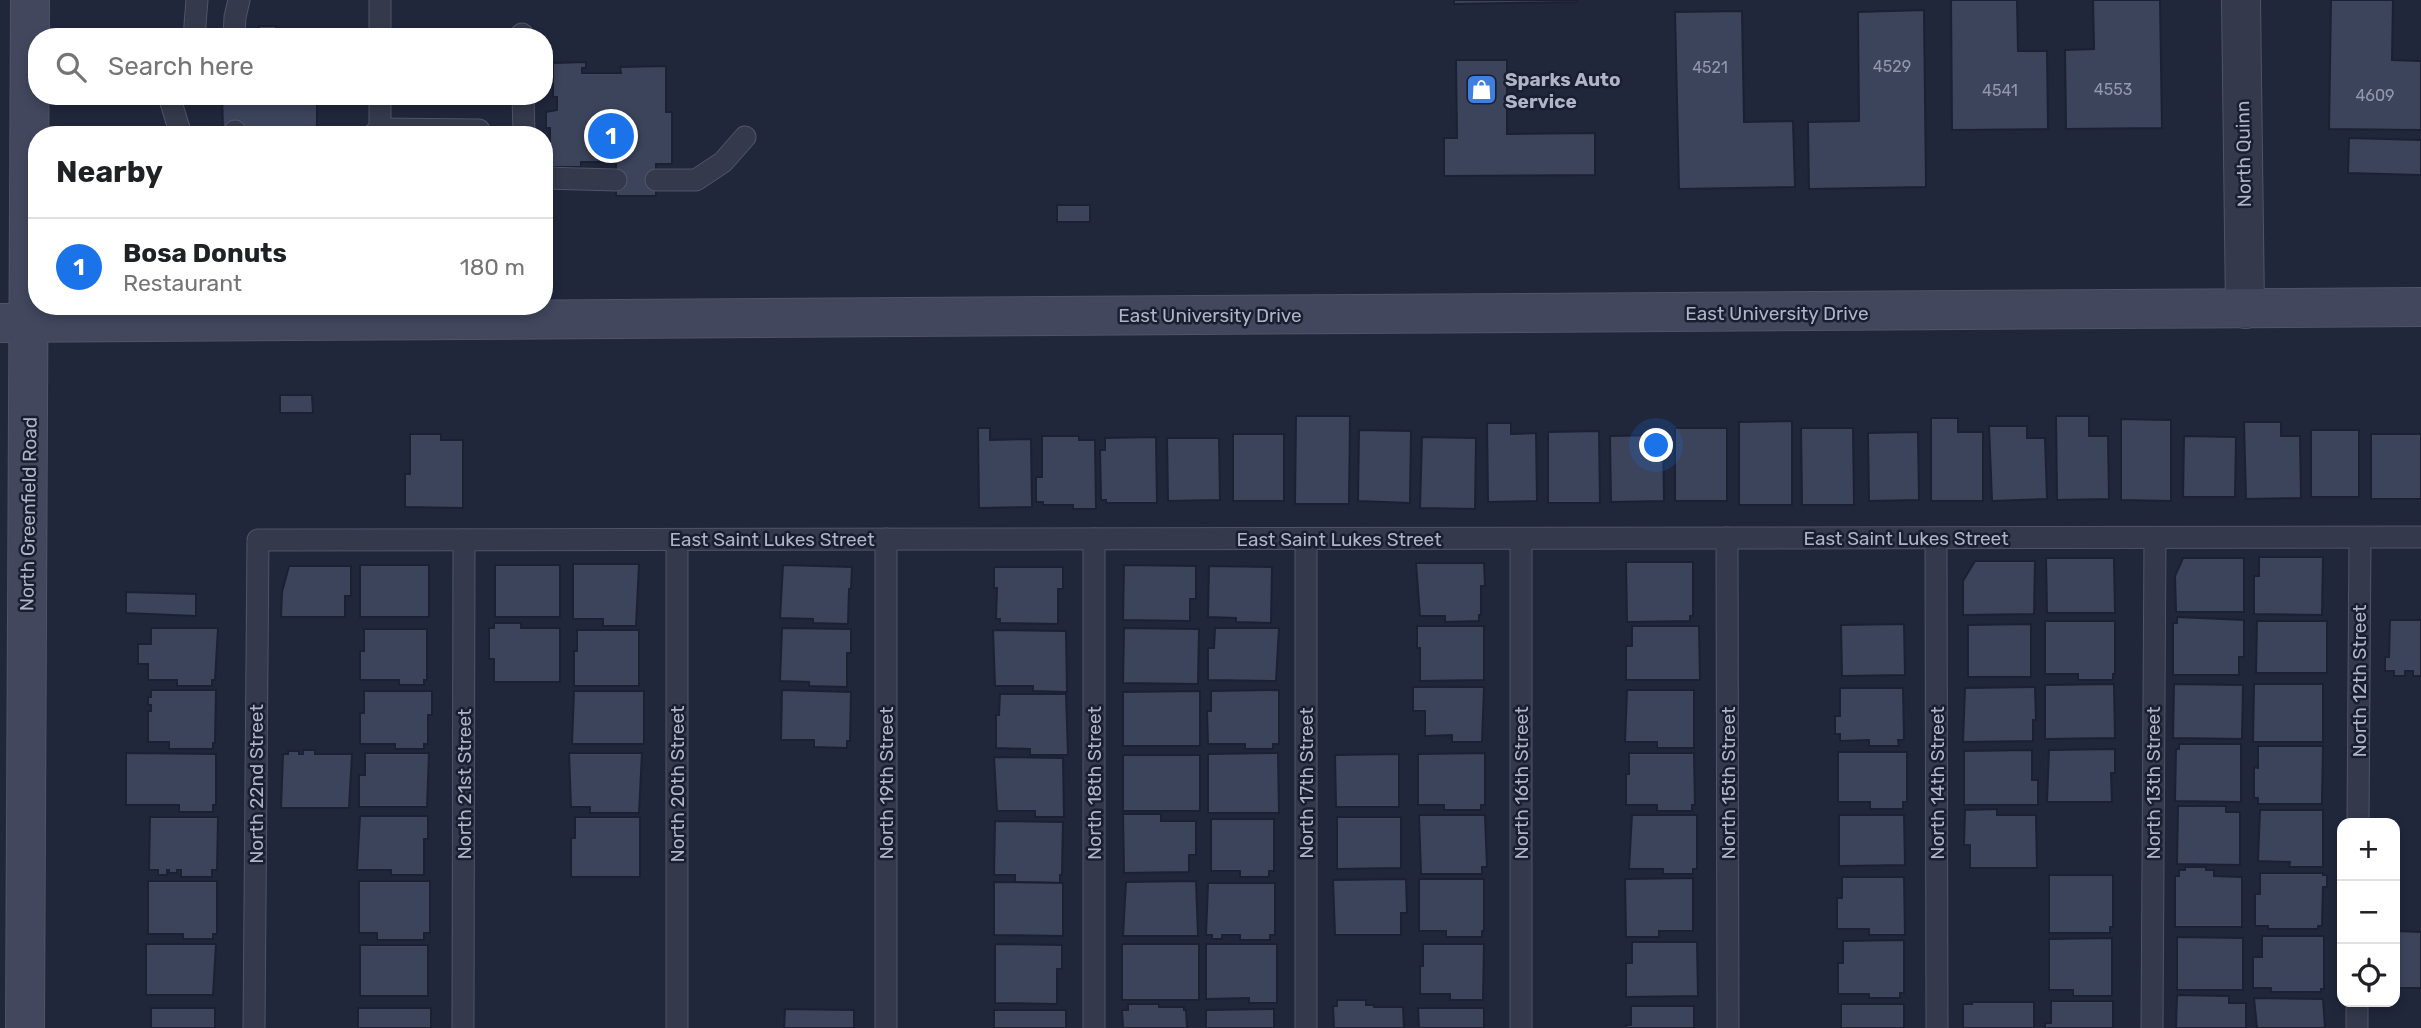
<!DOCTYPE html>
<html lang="en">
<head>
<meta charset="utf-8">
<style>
  body { margin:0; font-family:Rubik,sans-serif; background:#f2f2f2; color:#202124 }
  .controls { position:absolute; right:21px; bottom:21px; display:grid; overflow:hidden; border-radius:14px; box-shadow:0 4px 10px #0003 }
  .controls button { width:63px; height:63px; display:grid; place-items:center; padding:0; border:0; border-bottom:2px solid #e0e0e0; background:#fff; color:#202124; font:35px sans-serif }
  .you { position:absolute; left:1657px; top:446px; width:24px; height:24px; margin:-18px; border:5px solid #fff; border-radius:50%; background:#1a73e8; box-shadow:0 0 0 10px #1a73e833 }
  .badge { display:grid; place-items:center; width:46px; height:46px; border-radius:50%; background:#1a73e8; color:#fff; font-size:23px; font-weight:700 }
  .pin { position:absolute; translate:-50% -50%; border:4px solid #fff; box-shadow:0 2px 7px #0006 }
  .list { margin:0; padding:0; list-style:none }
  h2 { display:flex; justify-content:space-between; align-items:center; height:91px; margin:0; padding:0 28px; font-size:30px }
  h2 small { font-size:23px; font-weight:400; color:#757577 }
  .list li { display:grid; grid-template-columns:46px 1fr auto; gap:21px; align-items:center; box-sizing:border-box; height:98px; padding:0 28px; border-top:2px solid #e0e0e0 }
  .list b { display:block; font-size:26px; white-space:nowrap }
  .list p { margin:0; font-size:23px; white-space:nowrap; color:#757577 }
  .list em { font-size:23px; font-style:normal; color:#757577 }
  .icon { flex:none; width:38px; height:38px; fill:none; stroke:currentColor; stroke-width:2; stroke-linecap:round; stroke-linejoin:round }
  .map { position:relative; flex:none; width:2421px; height:1028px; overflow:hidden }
  .search { position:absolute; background:#fff; box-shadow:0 4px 10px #0003; left:28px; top:28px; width:525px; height:77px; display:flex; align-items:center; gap:18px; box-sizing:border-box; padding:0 24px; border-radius:28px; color:#757577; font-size:26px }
  .panel { position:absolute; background:#fff; box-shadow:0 4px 10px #0003; left:28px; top:126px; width:525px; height:189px; border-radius:28px }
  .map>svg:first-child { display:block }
</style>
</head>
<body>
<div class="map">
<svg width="2421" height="1028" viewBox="0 0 2421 1028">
  <rect width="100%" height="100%" fill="#20273b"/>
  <g fill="#3c445b" stroke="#1b2132" stroke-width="2">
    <polygon points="1454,0 1577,0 1577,2 1454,4"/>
    <polygon points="1951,0 2017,0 2018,51 2047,51 2048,129 1952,130"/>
    <polygon points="2093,0 2160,0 2162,128 2066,129 2065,50 2094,49"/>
    <polygon points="2331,0 2393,0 2392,60 2421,61 2421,130 2329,129"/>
    <polygon points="1924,10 1926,187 1809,189 1808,122 1859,121 1858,12"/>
    <polygon points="1742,11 1744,122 1793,121 1795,187 1679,189 1675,12"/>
    <rect x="259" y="26" width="17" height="11"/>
    <polygon points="1456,60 1507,60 1507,134 1595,133 1595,175 1444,176 1444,138 1457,138"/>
    <polygon points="586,62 586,68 582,68 582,73 621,73 620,67 666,66 666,112 672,112 672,164 656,164 656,196 616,196 616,162 581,162 581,167 547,167 547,144 550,144 550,128 546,128 546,112 557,110 557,97 553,97 553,63"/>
    <polygon points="222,96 317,96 317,130 223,131"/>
    <polygon points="2349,138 2421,140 2421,175 2348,173"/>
    <rect x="1057" y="205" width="33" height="17"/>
    <polygon points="280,395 312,395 313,413 280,413"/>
    <polygon points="1296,416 1350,416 1349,504 1295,504"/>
    <polygon points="2056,416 2089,416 2089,436 2108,436 2109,499 2057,500"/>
    <polygon points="1931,418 1958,418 1958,432 1983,432 1983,501 1931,501"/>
    <polygon points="2121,419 2171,420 2171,501 2121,500"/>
    <polygon points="1792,421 1792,505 1739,505 1739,422"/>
    <polygon points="2244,422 2281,422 2281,436 2300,436 2301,498 2246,499"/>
    <polygon points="1487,423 1511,423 1511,434 1536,433 1537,501 1488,502"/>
    <polygon points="1989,426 2027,426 2027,438 2045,438 2047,499 1992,501"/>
    <polygon points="978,428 990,428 990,440 1031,439 1032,507 979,508"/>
    <rect x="1675" y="428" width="52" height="73"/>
    <polygon points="1801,428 1853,428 1854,505 1802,505"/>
    <polygon points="1359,430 1411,431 1410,503 1358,501"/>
    <rect x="2311" y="430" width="48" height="67"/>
    <polygon points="1599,431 1600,503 1548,503 1548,432"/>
    <polygon points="1918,432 1919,500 1869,501 1868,433"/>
    <polygon points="410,434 441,434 441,440 463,440 463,508 405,507 405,474 410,474"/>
    <rect x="1233" y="434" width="51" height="67"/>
    <rect x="2371" y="434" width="50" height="65"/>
    <polygon points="1663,435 1664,501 1611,502 1610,436"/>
    <polygon points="1042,436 1079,436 1079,440 1095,440 1096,509 1073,509 1073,505 1043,505 1043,502 1036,502 1036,477 1042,477"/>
    <polygon points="2184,436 2236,437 2235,497 2183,497"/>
    <polygon points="1156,437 1157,503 1106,503 1106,500 1101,500 1100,450 1105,450 1105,438"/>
    <polygon points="1422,437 1476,438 1475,509 1420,508"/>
    <polygon points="1167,438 1219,438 1220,500 1168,501"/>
    <polygon points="2259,557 2323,557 2322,615 2254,614 2254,576 2259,576"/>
    <polygon points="2046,558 2114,558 2115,613 2047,613"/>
    <polygon points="2183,558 2244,558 2244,612 2176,612 2175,576"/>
    <polygon points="1975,561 2035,561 2034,614 1963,615 1963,581"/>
    <polygon points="1626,562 1693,562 1693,616 1690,616 1690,621 1627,622"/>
    <polygon points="1416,563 1484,563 1485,586 1481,586 1481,615 1479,615 1479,621 1445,622 1445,616 1420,616"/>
    <polygon points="573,564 639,564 636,626 603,626 603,619 573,619"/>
    <rect x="360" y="565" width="69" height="52"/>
    <rect x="495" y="565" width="65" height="52"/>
    <polygon points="783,565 852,567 851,589 849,589 848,624 813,623 813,619 780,618"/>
    <polygon points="1124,565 1196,566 1196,599 1190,599 1190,621 1123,620"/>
    <polygon points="289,566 351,566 351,596 345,596 345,617 281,617 282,592"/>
    <polygon points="1209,566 1272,567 1271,623 1236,622 1236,618 1208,617"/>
    <polygon points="994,567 1063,567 1063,589 1058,589 1058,624 1000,623 1000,619 996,619 997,588 994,588"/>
    <polygon points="126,592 196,594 196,616 126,613"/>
    <polygon points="2177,617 2244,620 2244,657 2239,657 2239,675 2173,675 2173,623 2177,623"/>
    <polygon points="2390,620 2421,620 2421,676 2413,676 2413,671 2405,671 2405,676 2394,676 2394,671 2385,671 2385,657 2389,657"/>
    <polygon points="2045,621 2115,621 2115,674 2113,674 2113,680 2078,680 2078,674 2045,674"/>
    <polygon points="2257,621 2327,621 2327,673 2256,673"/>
    <polygon points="494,623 521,623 521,628 560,628 560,682 494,682 494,659 489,659 489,628 494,628"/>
    <polygon points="1904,624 1905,675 1842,676 1841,625"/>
    <polygon points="2031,624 2031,677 1968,677 1968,625"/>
    <polygon points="1417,626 1484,626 1484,680 1420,681 1420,648 1417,648"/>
    <polygon points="1632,626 1699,626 1700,680 1626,680 1626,646 1632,646"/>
    <polygon points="151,628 218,628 215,680 212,680 212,686 177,686 177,680 148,680 148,664 138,664 138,644 151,644"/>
    <polygon points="782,628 851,629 851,653 847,653 847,687 809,686 809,682 780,681"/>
    <polygon points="1124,628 1199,629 1198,684 1123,683"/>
    <polygon points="1215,628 1279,628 1276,681 1208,680 1208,648 1214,648"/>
    <polygon points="364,629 427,629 427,680 424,680 424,685 399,685 399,680 360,680 360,651 364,651"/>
    <polygon points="577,630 639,630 639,686 574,686 574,651 577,651"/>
    <polygon points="993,630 1066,631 1067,692 1033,691 1033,686 995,686"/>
    <polygon points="2114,684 2115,738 2045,739 2045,685"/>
    <polygon points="2174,684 2243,685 2242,739 2173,738"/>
    <polygon points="2254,684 2323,684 2323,742 2253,742"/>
    <polygon points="1413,687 1484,687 1482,742 1452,742 1452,735 1425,736 1425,711 1413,711"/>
    <polygon points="2035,687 2036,720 2033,720 2033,741 1963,742 1965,688"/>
    <polygon points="1840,688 1903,688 1904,740 1898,740 1899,746 1869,746 1869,740 1840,741 1840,734 1835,734 1835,716 1840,716"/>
    <polygon points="151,690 216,690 215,743 213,743 213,749 169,749 169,742 148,742 148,711 151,711 151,705 148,705 148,697 151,697"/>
    <polygon points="782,690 851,692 850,741 847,741 847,748 814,747 814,740 781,740"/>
    <polygon points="1279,690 1279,744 1273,744 1273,749 1245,749 1245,744 1208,744 1207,711 1211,711 1211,691"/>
    <polygon points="1627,690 1694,690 1694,748 1657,748 1657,742 1625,742"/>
    <polygon points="364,691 432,691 432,715 428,715 428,744 424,744 424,749 395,749 395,744 360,744 360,713 364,713"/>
    <polygon points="574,691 644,691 644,744 572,744"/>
    <polygon points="1200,691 1200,746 1123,746 1123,692"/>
    <polygon points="1000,694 1066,694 1068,755 1030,755 1030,749 996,748 996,715 999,715"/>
    <polygon points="2179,744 2241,744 2241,802 2175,801 2176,749 2179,749"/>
    <polygon points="2258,746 2323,746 2322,804 2258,804 2258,798 2254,798 2254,767 2258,768"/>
    <polygon points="2115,749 2115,773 2111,773 2112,802 2047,802 2049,750"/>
    <polygon points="303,750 315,750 315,754 352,754 349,808 281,808 283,754 288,754 288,751 299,751 299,754 303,754"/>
    <polygon points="2032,750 2032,780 2038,780 2038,805 1964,805 1964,751"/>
    <polygon points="1838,752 1907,752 1907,802 1903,802 1903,809 1870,809 1870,802 1838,802"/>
    <polygon points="126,753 216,754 216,805 213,805 213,812 179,812 179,805 126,805"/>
    <polygon points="365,753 429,753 427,807 359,807 359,775 365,775"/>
    <polygon points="569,753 642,753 639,813 590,813 590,807 571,807"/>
    <polygon points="1278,753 1279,813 1208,813 1208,754"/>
    <polygon points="1485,753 1485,805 1481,805 1481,810 1444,810 1444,805 1418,805 1418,754"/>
    <polygon points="1629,753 1694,753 1695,805 1692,805 1692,811 1657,811 1657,805 1626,805 1626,774 1629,774"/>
    <polygon points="1399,754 1399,807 1336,807 1335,755"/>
    <rect x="1123" y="755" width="77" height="56"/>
    <polygon points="994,757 1063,758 1064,817 1035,817 1035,811 997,811"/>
    <polygon points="2178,806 2226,806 2226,812 2240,812 2240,865 2177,864"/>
    <polygon points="1997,809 1997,815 2036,815 2037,868 1970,868 1970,845 1964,845 1965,810"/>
    <polygon points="2260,810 2323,810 2323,867 2289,867 2290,862 2258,861"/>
    <polygon points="1123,814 1161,814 1161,821 1196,821 1196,855 1189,855 1189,872 1124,873"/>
    <polygon points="1419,815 1485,815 1487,867 1482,867 1482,874 1421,874"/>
    <polygon points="1632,815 1697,815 1697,869 1693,869 1693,874 1663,874 1663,869 1629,869"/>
    <polygon points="1839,815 1904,815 1905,865 1839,866"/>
    <polygon points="360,816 428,816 428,839 424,839 424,875 391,875 391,870 357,870"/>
    <polygon points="150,817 218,817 217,870 212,870 212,877 181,877 181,870 177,870 177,873 169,873 169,870 167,870 167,875 158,875 158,870 149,870"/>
    <polygon points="575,817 640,817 640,877 571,877 571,838 575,838"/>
    <polygon points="1337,817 1401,817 1401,868 1337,869"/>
    <polygon points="1211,819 1274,819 1274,871 1269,871 1269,877 1240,877 1240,871 1211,871"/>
    <polygon points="995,821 1063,822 1062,875 1060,875 1060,883 1015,882 1015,875 994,875"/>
    <polygon points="2185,867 2206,867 2206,870 2214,870 2214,876 2242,877 2242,927 2175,927 2175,876 2179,876 2179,870 2185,870"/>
    <polygon points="2260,873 2323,873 2323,875 2327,875 2327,887 2323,887 2322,926 2318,926 2318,929 2268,929 2268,926 2255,926 2255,894 2260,894"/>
    <polygon points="2049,875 2113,875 2113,927 2110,927 2110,933 2049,933"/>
    <polygon points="1842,877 1904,877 1905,935 1869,935 1869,929 1837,929 1837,898 1842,898"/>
    <polygon points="1693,878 1693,931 1659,931 1659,937 1626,937 1625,879"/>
    <polygon points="1406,879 1407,913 1401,913 1401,935 1335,935 1333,880"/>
    <polygon points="1419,879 1484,879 1484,931 1482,931 1482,937 1446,937 1446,931 1419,931"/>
    <polygon points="148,881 217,881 217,934 213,934 213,939 183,939 183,934 148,934"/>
    <polygon points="359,881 430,881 430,933 424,933 424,940 377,940 377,933 359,933"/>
    <polygon points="1196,881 1198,936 1123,936 1126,882"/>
    <polygon points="994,882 1063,883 1063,936 994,935"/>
    <polygon points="1208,883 1275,883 1275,935 1270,935 1270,940 1240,940 1240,935 1222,935 1222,939 1212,939 1212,935 1206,935"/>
    <polygon points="2395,931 2421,932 2421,988 2395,988"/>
    <polygon points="2262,936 2324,936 2324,989 2321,989 2321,992 2271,992 2271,988 2253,988 2253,957 2262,957"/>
    <polygon points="2177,937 2243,938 2243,990 2177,990"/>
    <polygon points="2112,938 2112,996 2073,996 2073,990 2049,990 2049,939"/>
    <polygon points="1904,940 1904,993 1900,993 1900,998 1869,998 1869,994 1838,994 1838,963 1843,963 1843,941"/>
    <polygon points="1632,942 1697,942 1698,996 1626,997 1626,963 1632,963"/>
    <polygon points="146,944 216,944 213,995 146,995"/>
    <polygon points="995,944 1062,945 1062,969 1057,969 1057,1004 995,1003"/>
    <rect x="1122" y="944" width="77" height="56"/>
    <polygon points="1206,944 1277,944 1277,1003 1249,1003 1249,998 1206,999"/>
    <polygon points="1423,944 1484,944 1483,1000 1450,1000 1450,994 1420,994 1420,966 1423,966"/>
    <rect x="360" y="945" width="68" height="51"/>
    <polygon points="2177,995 2229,996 2229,1003 2246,1003 2246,1028 2176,1028"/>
    <polygon points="2254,998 2323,999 2325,1028 2257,1028"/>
    <polygon points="1337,1000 1366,1000 1366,1005 1374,1005 1374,1007 1403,1007 1404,1028 1334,1028 1333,1006 1337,1006"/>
    <polygon points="2051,1001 2113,1001 2113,1028 2045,1028 2045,1023 2051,1023"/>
    <polygon points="1971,1002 2034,1002 2034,1028 1963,1028 1963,1004 1972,1004"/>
    <polygon points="1128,1004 1159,1004 1159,1007 1184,1007 1184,1010 1186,1010 1187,1028 1123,1028 1122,1010 1128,1010"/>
    <rect x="1841" y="1004" width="63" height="24"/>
    <polygon points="1631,1006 1694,1006 1694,1028 1626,1028 1626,1025 1631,1025"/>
    <rect x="151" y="1008" width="64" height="20"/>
    <rect x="358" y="1008" width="73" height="20"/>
    <polygon points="1418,1008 1484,1008 1484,1028 1419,1028"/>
    <polygon points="785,1009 854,1010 854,1028 784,1028"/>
    <polygon points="1274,1009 1274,1028 1206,1028 1206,1010"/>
    <rect x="994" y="1010" width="72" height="18"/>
  </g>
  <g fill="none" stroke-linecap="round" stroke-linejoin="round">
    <defs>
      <g id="service">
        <polyline points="380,0 380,37"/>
        <polyline points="522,34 522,37"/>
        <polyline points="194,37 197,0"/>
        <polyline points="234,37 235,17 239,0"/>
        <polyline points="169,96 181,135"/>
        <polyline points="523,96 524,135"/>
        <polyline points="380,129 479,130"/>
        <polyline points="235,131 235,135"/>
        <polyline points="373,135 380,129 380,96"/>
        <polyline points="544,178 616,180"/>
        <polyline points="656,180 696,180 723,162 745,137"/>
        <polyline points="1727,538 1728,1028"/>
        <polyline points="1936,538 1937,1028"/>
        <polyline points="886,539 886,1028"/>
        <polyline points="1094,539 1094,1028"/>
        <polyline points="1306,539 1306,1028"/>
        <polyline points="2358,823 2360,538"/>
        <polyline points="254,1028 258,540 2421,537"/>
        <polyline points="463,1028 464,540"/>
        <polyline points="677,1028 677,540"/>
        <polyline points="1521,1028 1521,539"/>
        <polyline points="2152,1028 2155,538"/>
        <polyline points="2357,1028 2357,1002"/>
      </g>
      <polyline id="minor" points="2241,0 2245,309"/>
      <g id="secondary">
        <polyline points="0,323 2421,307"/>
        <polyline points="25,1028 30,0"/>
      </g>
    </defs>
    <use href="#service" stroke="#4f5466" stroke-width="23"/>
    <use href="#minor" stroke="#4f5466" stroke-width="40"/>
    <use href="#secondary" stroke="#4f5466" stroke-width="40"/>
    <use href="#service" stroke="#34394b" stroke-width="21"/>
    <use href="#minor" stroke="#34394b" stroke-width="38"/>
    <use href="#secondary" stroke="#42475e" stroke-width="38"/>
  </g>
  <defs>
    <symbol id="shop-square" viewBox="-11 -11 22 22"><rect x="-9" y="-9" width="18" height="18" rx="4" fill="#3f7fe0" stroke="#191f30"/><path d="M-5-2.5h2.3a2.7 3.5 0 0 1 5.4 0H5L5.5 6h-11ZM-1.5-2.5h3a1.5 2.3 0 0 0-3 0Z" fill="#fff"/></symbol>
  </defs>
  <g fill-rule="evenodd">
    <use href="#shop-square" x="1464" y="72" width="35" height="35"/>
  </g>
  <g text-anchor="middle" stroke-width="5" stroke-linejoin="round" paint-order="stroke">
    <g font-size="16" fill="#9298ac">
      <text x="1892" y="72">4529</text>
      <text x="1710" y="73">4521</text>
      <text x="2113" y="95">4553</text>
      <text x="2000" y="96">4541</text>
      <text x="2375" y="101">4609</text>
    </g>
    <g font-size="19" font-weight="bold" fill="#afb4c7" stroke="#191f30" text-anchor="start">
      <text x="1505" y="86">Sparks Auto<tspan x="1505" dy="22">Service</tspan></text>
    </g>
    <g font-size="19" fill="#afb4c7" stroke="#191f30">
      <text transform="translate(2243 154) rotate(-91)" y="7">North Quinn</text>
      <text x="1777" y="320">East University Drive</text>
      <text x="1210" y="322">East University Drive</text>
      <text transform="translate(28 514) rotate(-89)" y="7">North Greenfield Road</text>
      <text x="1906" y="545">East Saint Lukes Street</text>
      <text x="772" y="546">East Saint Lukes Street</text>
      <text x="1339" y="546">East Saint Lukes Street</text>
      <text transform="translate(2359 681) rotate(-90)" y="7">North 12th Street</text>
      <text transform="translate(886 783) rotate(-90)" y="7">North 19th Street</text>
      <text transform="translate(1094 783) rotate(-90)" y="7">North 18th Street</text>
      <text transform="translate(1306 783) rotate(-90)" y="7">North 17th Street</text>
      <text transform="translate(1521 783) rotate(-90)" y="7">North 16th Street</text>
      <text transform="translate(1728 783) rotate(-90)" y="7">North 15th Street</text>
      <text transform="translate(1937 783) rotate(-90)" y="7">North 14th Street</text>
      <text transform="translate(2153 783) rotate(-90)" y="7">North 13th Street</text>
      <text transform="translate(256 784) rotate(-90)" y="7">North 22nd Street</text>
      <text transform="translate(464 784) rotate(-90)" y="7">North 21st Street</text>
      <text transform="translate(677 784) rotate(-90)" y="7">North 20th Street</text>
    </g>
  </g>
</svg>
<div class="controls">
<button>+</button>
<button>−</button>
<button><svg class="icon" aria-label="locate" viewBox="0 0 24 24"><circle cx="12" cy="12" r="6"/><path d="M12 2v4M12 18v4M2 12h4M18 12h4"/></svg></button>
</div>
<div class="you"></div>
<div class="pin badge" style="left:611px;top:136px">1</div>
<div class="search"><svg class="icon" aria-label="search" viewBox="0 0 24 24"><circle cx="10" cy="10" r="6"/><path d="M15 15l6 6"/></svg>Search here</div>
<section class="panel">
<h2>Nearby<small></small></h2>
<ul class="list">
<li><span class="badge">1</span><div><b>Bosa Donuts</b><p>Restaurant</p></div><em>180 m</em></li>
</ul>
</section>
</div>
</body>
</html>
